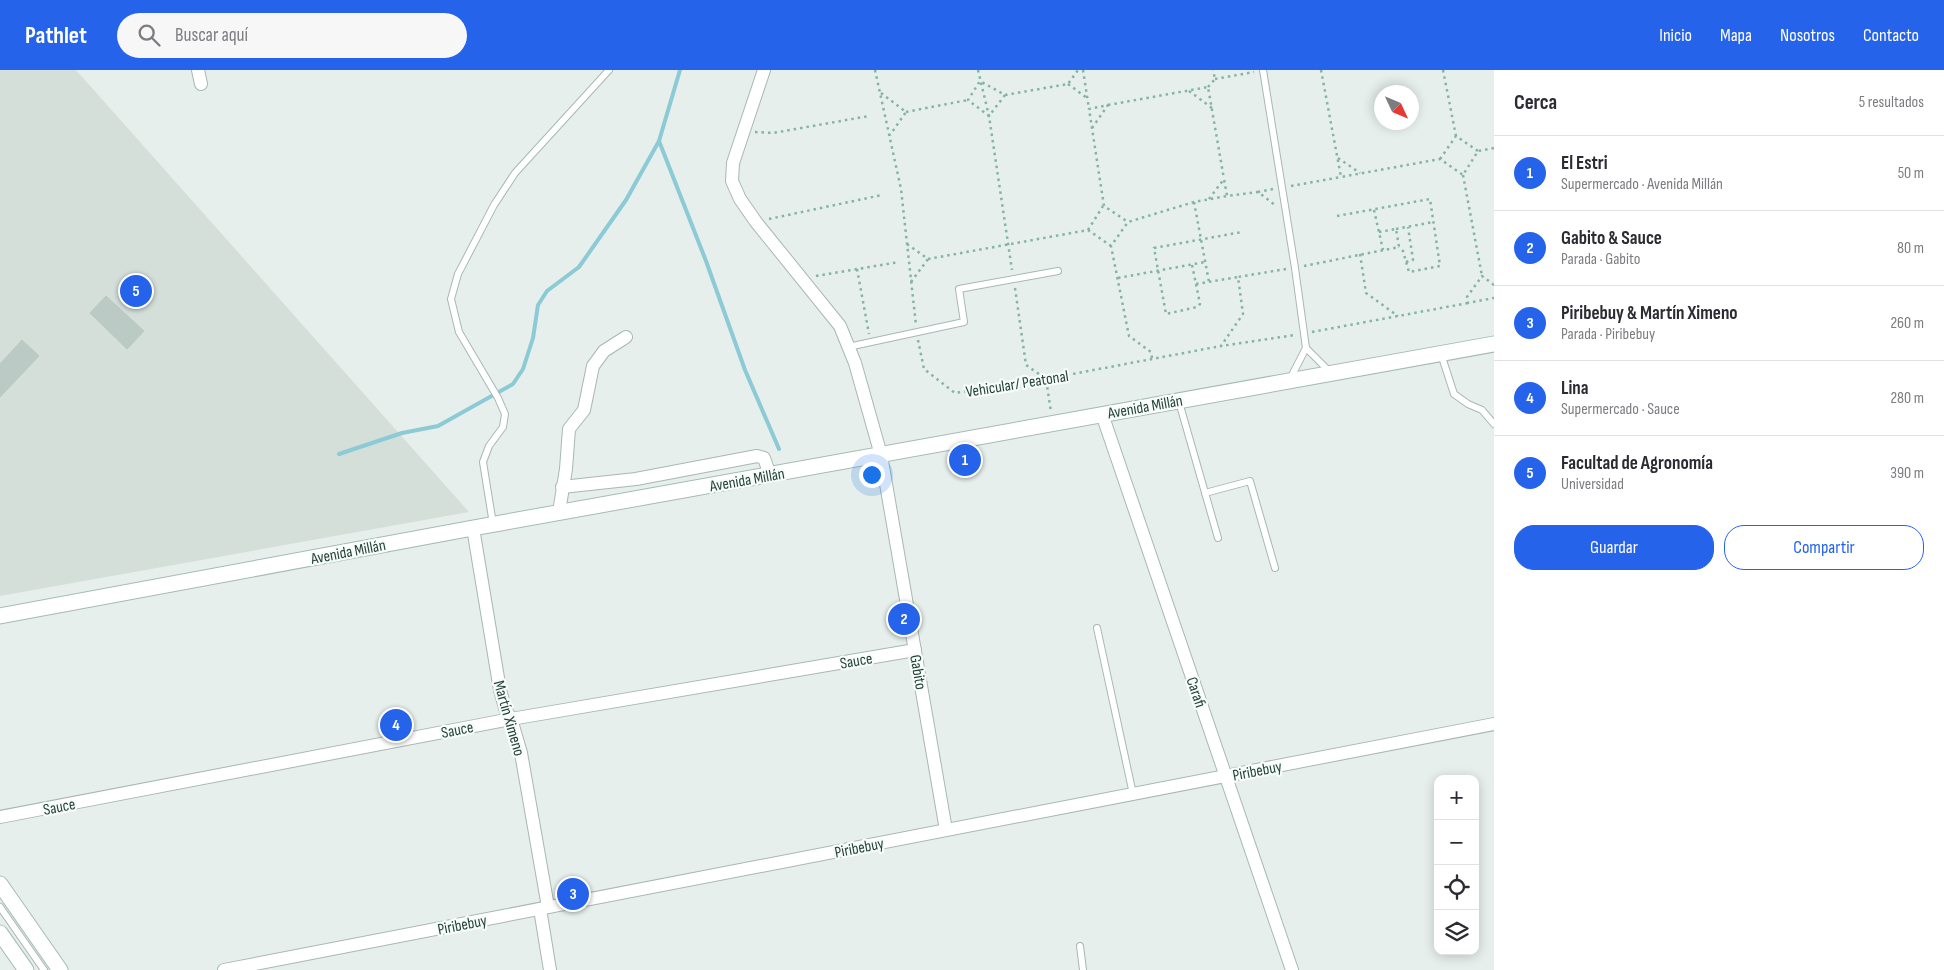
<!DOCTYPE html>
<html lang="es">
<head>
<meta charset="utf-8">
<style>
  body { margin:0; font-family:"Sofia Sans Condensed",sans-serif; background:#f7f7f7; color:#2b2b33 }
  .controls { position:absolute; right:15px; bottom:15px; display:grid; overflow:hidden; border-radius:10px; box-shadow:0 2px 12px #0003 }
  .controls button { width:45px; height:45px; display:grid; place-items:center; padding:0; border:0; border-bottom:1px solid #e1e1e2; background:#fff; color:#2b2b33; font:25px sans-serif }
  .compass { position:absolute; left:1374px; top:15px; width:45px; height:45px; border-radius:50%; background:#fff; box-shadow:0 2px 12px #0003; rotate:134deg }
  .you { position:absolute; left:871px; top:404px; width:18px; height:18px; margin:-12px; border:4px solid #fff; border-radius:50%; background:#1a73e8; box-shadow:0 0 0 8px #1a73e833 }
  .badge { display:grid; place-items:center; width:32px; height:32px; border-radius:50%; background:#2563eb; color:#fff; font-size:16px; font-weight:700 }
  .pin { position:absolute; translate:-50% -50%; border:2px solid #fff; box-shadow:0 1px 5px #0006 }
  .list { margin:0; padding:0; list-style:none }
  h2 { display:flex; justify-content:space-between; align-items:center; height:65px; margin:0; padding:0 20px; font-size:21px }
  h2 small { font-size:16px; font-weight:400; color:#7c7c81 }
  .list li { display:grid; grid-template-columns:32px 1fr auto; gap:15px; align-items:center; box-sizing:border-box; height:75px; padding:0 20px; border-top:1px solid #e1e1e2 }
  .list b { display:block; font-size:19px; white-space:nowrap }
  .list p { margin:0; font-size:16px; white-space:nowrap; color:#7c7c81 }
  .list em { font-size:16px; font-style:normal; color:#7c7c81 }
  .actions { display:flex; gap:10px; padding:15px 20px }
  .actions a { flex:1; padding:11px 0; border:1px solid #2563eb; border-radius:20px; text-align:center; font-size:18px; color:#2563eb }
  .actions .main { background:#2563eb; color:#fff }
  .icon { flex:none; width:28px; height:28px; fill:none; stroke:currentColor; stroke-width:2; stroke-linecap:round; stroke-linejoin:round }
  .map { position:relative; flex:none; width:1494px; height:900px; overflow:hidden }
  header { display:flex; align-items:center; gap:30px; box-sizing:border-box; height:70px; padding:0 25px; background:#2563eb; color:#fff }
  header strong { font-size:24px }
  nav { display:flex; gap:28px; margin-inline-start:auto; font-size:18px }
  .search { width:350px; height:45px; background:#f7f7f7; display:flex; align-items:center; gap:12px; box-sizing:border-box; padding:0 18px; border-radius:28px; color:#7c7c81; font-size:19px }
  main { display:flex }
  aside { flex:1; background:#fff }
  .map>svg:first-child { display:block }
</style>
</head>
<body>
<header>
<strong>Pathlet</strong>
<div class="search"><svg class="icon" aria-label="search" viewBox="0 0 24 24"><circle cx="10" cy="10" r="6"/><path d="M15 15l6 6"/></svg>Buscar aquí</div>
<nav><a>Inicio</a><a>Mapa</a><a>Nosotros</a><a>Contacto</a></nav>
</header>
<main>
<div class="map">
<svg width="1494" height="900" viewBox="0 0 1494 900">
  <rect width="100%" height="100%" fill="#e6efeb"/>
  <polygon fill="#d4dfda" points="0,0 76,0 469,442 0,526"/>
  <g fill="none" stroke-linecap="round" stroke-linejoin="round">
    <g stroke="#8ccad6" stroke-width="4">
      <polyline points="659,71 706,191 745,300 779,379"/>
      <polyline points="339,384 402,363 438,356 513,314 523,299 533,268 538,235 547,221 579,197 626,130 659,71 680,0"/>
    </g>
  </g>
  <g fill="#bbcac4" stroke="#b7cac2">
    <polygon points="106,226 144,261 127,279 90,243"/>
    <polygon points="22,270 39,286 0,327 0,294"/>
  </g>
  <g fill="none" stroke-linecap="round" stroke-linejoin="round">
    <defs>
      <g id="service">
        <polyline points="1263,0 1295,198 1306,278 1331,303"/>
        <polyline points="848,277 964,252 959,219 1058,201"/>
        <polyline points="1441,284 1454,324 1468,334 1482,340 1494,354"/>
        <polyline points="1290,309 1306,278"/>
        <polyline points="1179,332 1218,468"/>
        <polyline points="1205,423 1250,411 1275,498"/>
        <polyline points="493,454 483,392 489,376 503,357 505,344 498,328 459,262 451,229 458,204 494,135 515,103 609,0"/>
        <polyline points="1097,558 1133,724"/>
        <polyline points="0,837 44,900"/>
        <polyline points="1080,876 1083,900"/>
      </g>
      <g id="minor">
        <polyline points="198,0 201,14"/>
        <polyline points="764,0 733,93 732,111 740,129 756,152 840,256 855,293 881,385 946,760"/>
        <polyline points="1102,344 1292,900"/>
        <polyline points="562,417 636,409 757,386 764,388 770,405"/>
        <polyline points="559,442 566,399 569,359 584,340 593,296 604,281 626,267"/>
        <polyline points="473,458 500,620 505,638 511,649 521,683 548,837"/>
        <polyline points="0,747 511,649 915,580"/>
        <polyline points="540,839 550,900"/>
        <polyline points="224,900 1494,654"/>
      </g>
      <g id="secondary">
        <polyline points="0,546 473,458 1494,274"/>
        <polyline points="0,814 60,900"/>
        <polyline points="0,863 26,900"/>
      </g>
    </defs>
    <use href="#service" stroke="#a8b8b3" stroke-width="8"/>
    <use href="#minor" stroke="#a8b8b3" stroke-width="14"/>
    <use href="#secondary" stroke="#a3bcb3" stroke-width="17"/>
    <g stroke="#84b4a6" stroke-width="2.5" stroke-dasharray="2.5 4" stroke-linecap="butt">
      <polyline points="875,0 901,119 916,255"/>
      <polyline points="978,0 989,46 1012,200"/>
      <polyline points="1083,0 1089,39"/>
      <polyline points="1321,0 1341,107 1440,89 1463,105 1478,81 1494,78"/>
      <polyline points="1443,0 1456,66"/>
      <polyline points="1215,9 1254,2"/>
      <polyline points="1068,14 1087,28"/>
      <polyline points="1208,17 1215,9 1213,0"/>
      <polyline points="1189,21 1212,38"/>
      <polyline points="881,23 906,42 890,65"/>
      <polyline points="1005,25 989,46 968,30 980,11 1005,25 1068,14 1078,0"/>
      <polyline points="1108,35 1208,17 1224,109"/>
      <polyline points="906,42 968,30"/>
      <polyline points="1092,58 1108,35 1089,39 1104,136 1128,152"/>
      <polyline points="755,62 773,63 869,46"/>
      <polyline points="1338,88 1360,103"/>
      <polyline points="1440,89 1456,66 1478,81"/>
      <polyline points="1463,105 1482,206"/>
      <polyline points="1291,116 1341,107"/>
      <polyline points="1273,119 1258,122 1275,135"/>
      <polyline points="1209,129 1224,109 1227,126 1258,122"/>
      <polyline points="1194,132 1209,212"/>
      <polyline points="1374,140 1383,180"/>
      <polyline points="1337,146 1430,129 1440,196 1409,202 1403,181 1399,177"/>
      <polyline points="769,149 882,125"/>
      <polyline points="1396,159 1433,152"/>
      <polyline points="1088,160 1103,136"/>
      <polyline points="907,174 928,189 911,212"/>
      <polyline points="1360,184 1366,223 1398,246"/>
      <polyline points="928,189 1088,160 1111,176"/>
      <polyline points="1406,192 1413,190 1408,157"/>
      <polyline points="1192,195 1196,214 1238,207"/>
      <polyline points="1304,196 1399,177 1396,159 1379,162"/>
      <polyline points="857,199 869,264"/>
      <polyline points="1286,199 1238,207 1243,244 1221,276 1295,265"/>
      <polyline points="816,206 899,192"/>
      <polyline points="1118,208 1205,192"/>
      <polyline points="1196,214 1200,234 1197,237 1166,244 1154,178 1242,162"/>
      <polyline points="1494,215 1482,206 1467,227 1468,233 1494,228"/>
      <polyline points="1015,218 1026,295 1046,309 1051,342"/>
      <polyline points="1312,262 1468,233"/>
      <polyline points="918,270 924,299 955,323 1046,309 1221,276"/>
      <polyline points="1152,288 1151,282 1129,266 1111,176 1128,152 1194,132 1227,126"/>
    </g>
    <use href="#service" stroke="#fff" stroke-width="6"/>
    <use href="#minor" stroke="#fff" stroke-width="12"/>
    <use href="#secondary" stroke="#fff" stroke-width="15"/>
  </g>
  <g text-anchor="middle" stroke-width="4.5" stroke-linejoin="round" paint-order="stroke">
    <g font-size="16" fill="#23433b" stroke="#f7fbf9">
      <text transform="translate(1017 313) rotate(-9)" y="6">Vehicular/ Peatonal</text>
      <text transform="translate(1145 336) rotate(-10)" y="6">Avenida Millán</text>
      <text transform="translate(747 409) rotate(-10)" y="6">Avenida Millán</text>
      <text transform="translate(348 481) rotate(-11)" y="6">Avenida Millán</text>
      <text transform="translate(856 590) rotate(-10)" y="6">Sauce</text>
      <text transform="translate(919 602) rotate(80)" y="6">Gabito</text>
      <text transform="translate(1197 622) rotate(71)" y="6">Carafi</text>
      <text transform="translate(510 648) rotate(74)" y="6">Martín Ximeno</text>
      <text transform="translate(457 659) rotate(-11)" y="6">Sauce</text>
      <text transform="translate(1257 700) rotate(-11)" y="6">Piribebuy</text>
      <text transform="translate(59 736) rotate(-11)" y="6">Sauce</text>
      <text transform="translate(859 777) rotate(-11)" y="6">Piribebuy</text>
      <text transform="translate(462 854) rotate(-11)" y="6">Piribebuy</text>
    </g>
  </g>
</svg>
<div class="controls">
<button>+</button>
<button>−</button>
<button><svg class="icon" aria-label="locate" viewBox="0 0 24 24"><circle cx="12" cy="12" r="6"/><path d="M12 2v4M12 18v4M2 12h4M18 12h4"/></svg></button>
<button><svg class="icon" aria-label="layers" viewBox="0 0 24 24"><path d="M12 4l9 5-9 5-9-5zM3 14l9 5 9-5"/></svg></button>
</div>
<svg class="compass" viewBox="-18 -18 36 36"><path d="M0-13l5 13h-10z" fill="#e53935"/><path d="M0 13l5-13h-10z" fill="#7c7c81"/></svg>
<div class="you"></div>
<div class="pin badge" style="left:965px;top:390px">1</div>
<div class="pin badge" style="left:904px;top:549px">2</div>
<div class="pin badge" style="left:573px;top:824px">3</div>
<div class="pin badge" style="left:396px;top:655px">4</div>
<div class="pin badge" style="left:136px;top:221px">5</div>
</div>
<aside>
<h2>Cerca<small>5 resultados</small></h2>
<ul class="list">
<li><span class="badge">1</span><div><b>El Estri</b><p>Supermercado · Avenida Millán</p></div><em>50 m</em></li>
<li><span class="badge">2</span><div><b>Gabito &amp; Sauce</b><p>Parada · Gabito</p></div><em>80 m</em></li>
<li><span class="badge">3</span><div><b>Piribebuy &amp; Martín Ximeno</b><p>Parada · Piribebuy</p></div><em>260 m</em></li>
<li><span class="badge">4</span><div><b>Lina</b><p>Supermercado · Sauce</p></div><em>280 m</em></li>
<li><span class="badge">5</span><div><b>Facultad de Agronomía</b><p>Universidad</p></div><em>390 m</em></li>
</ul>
<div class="actions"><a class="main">Guardar</a><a>Compartir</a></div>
</aside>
</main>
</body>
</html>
